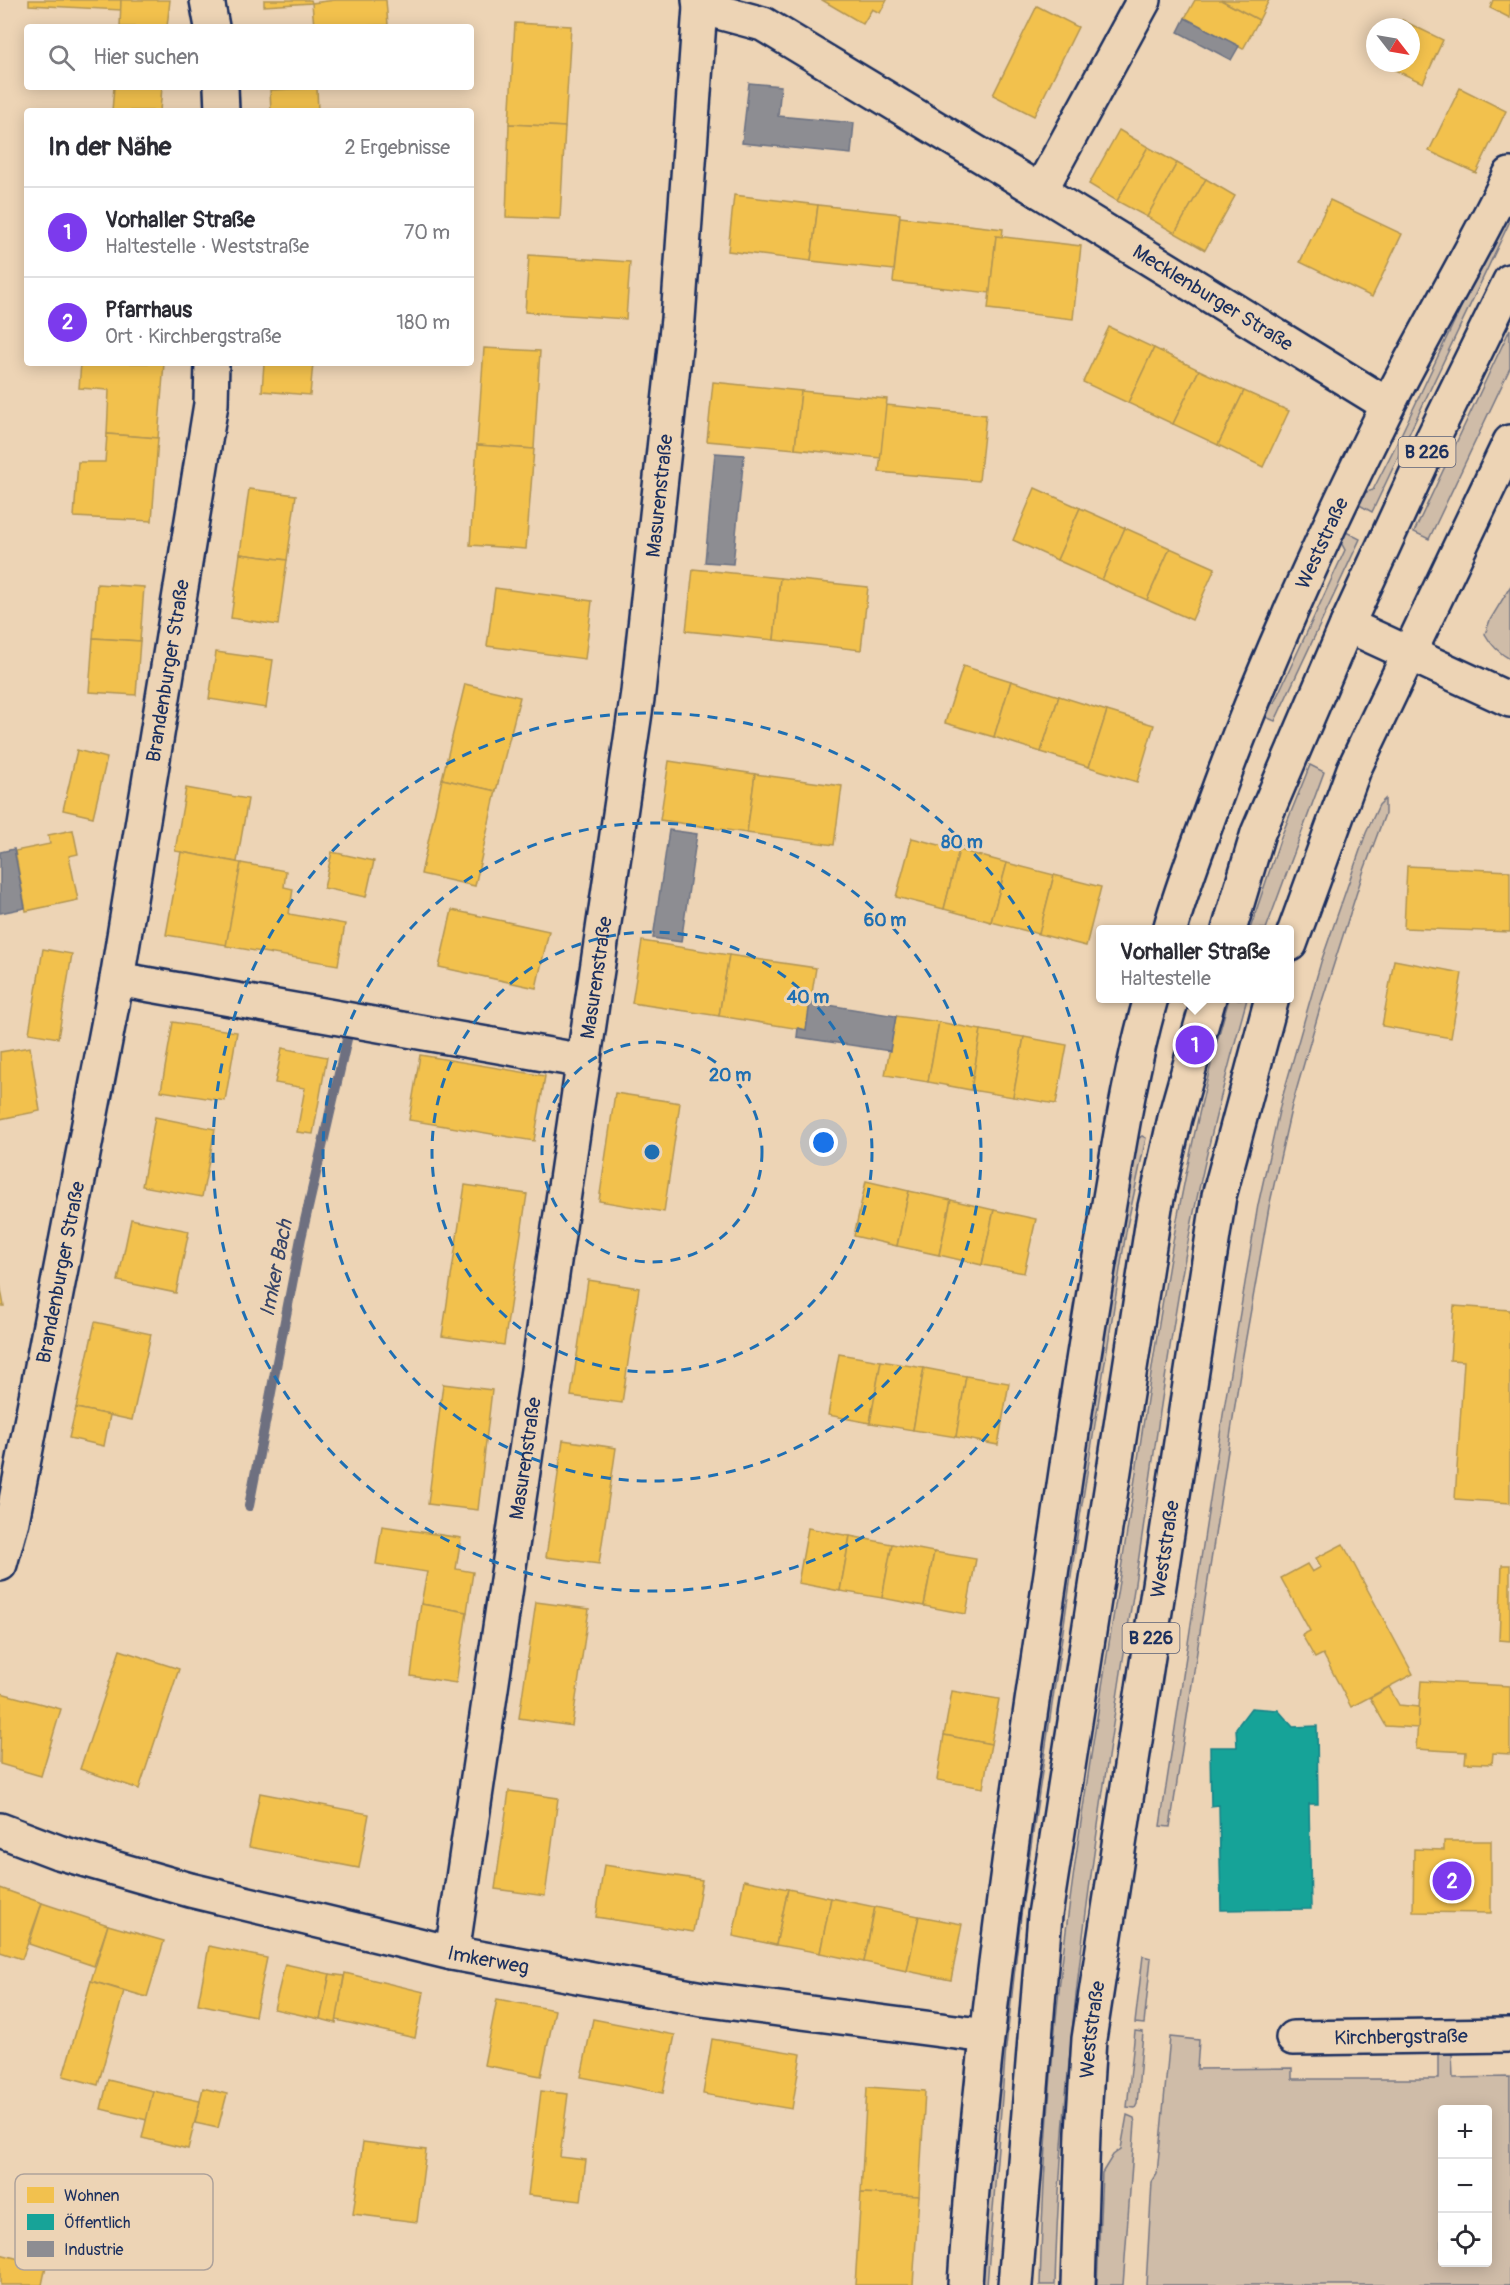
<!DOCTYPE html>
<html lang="de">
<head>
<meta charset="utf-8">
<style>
  body { margin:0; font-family:Pangolin,sans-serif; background:#f2f2f3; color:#2b2b33 }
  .controls { position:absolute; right:18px; bottom:18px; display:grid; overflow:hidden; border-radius:6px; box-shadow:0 3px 15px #0003 }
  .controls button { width:54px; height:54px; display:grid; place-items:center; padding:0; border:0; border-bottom:2px solid #e1e1e2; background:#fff; color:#2b2b33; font:30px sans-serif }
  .compass { position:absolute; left:1366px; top:18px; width:54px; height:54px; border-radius:50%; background:#fff; box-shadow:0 3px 15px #0003; rotate:121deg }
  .you { position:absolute; left:824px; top:1143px; width:21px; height:21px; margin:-15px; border:4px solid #fff; border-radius:50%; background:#1a73e8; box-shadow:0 0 0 9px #1a73e833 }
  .badge { display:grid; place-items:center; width:39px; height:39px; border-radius:50%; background:#7c3aed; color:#fff; font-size:20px; font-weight:700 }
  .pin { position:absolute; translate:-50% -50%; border:3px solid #fff; box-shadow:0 2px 6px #0006 }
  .popup { position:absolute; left:1096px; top:925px; width:198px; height:78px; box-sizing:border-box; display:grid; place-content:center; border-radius:6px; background:#fff; filter:drop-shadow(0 2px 4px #0005); font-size:20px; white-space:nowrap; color:#7c7c81 }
  .popup b { font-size:22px; color:#2b2b33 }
  .popup::after { content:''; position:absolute; left:50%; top:100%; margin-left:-12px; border:12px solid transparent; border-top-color:#fff }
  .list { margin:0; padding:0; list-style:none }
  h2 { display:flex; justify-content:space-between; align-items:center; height:78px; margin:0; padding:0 24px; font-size:26px }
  h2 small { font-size:20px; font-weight:400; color:#7c7c81 }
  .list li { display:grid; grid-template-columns:39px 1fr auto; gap:18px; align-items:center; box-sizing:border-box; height:90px; padding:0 24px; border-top:2px solid #e1e1e2 }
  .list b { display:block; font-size:22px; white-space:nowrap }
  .list p { margin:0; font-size:20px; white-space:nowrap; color:#7c7c81 }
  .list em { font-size:20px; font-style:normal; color:#7c7c81 }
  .icon { flex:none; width:33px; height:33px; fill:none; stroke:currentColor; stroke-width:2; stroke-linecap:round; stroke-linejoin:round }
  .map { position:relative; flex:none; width:1510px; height:2285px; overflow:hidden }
  .search { position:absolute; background:#fff; box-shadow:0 3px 15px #0003; left:24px; top:24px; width:450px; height:66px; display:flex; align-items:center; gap:15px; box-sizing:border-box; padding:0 21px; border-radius:6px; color:#7c7c81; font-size:22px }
  .panel { position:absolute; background:#fff; box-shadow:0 3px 15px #0003; left:24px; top:108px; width:450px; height:258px; border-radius:6px }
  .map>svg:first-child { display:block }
</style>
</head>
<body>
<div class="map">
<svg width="1510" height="2285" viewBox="0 0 1510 2285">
  <rect width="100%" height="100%" fill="#edd4b5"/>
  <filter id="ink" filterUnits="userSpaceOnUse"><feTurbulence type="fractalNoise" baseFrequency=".0167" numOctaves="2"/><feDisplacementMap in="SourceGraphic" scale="12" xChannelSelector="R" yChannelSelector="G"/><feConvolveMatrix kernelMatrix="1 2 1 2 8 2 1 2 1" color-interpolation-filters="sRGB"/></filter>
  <g filter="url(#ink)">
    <g fill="#cfbca8" stroke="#757683" stroke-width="1.5" fill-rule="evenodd">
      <polygon points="1510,203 1510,221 1372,512 1354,502 1355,496 1373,490 1399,439"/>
      <polygon points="1510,329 1510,368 1429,539 1414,532"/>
      <polygon points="1338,528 1360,539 1275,721 1256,713 1259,708 1274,703 1345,550 1338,537"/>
      <path d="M 1510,587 L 1510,659 C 1499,653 1491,645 1485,634 L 1490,620 Z"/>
      <polygon points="1310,765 1324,772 1266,929 1250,929 1281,837"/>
      <polygon points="1385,799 1385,814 1363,873 1322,1001 1292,1105 1269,1207 1241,1366 1170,1827 1160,1826 1223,1415 1258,1205 1281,1102 1321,962 1366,833 1379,805"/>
      <path d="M 1229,999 L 1247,999 C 1224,1081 1203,1163 1187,1247 C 1166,1358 1152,1471 1135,1583 C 1098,1816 1061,2049 1055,2285 L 1040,2285 C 1043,2180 1049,2076 1061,1972 C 1078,1826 1103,1682 1126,1538 C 1154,1357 1177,1175 1229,999 Z"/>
      <polygon points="1142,1136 1146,1138 1127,1226 1079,1523 1022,1907 1006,2047 987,2285 979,2285 997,2045 1105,1311 1137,1140"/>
      <polygon points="1143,1956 1151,1958 1144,2024 1135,2023"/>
      <polygon points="1135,2031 1143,2032 1137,2104 1135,2108 1127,2107"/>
      <path d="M 1170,2037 L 1199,2040 L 1197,2069 L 1292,2068 L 1292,2079 L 1438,2079 L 1438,2053 L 1452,2054 L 1453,2078 L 1510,2077 L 1510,2285 L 1146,2285 L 1152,2182 L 1157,2174 ZM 1442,2110 L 1488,2110 L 1488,2262 L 1442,2262 Z"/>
      <polygon points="1127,2115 1134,2118 1135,2123 1123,2285 1097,2285 1102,2173 1113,2155 1121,2149"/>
    </g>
    <g fill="#f2c14e" stroke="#b29553" stroke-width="1.5">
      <polygon points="29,0 121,0 121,10 29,5"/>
      <polygon points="121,0 170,0 167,27 120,27"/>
      <polygon points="264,0 311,0 312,3 264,6"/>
      <polygon points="335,0 386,0 388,25 314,27 312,3"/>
      <polygon points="822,0 887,0 880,13 872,9 863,24"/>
      <polygon points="1195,0 1221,0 1259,20 1243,49 1185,18"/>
      <polygon points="1221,0 1269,0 1259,20"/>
      <polygon points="1493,0 1510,0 1510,18 1490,8"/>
      <polygon points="1037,6 1078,27 1034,116 993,95"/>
      <polygon points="1402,20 1443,40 1423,83 1382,64 1411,63 1411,27 1399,27"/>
      <polygon points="515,23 571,26 565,127 509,124"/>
      <polygon points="114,87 162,87 160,111 112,111"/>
      <polygon points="317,88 318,111 271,111 270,90"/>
      <polygon points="1460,88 1506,111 1476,173 1429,151"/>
      <polygon points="509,124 565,127 560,219 506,217"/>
      <polygon points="1119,130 1148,147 1117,201 1089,184"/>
      <polygon points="1148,147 1177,163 1147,217 1117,201"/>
      <polygon points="1177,163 1206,179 1175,233 1147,217"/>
      <polygon points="1206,179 1235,196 1205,250 1175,233"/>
      <polygon points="734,195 818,205 811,261 728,251"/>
      <polygon points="1330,200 1402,234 1372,297 1300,262"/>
      <polygon points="818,205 900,214 894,270 811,261"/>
      <polygon points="900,217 1003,229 1002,237 996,236 990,293 893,282"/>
      <polygon points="996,236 1081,246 1073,319 988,309"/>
      <polygon points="529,255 630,262 626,319 525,312"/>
      <polygon points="1109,327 1154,348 1128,403 1083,382"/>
      <polygon points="484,348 540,351 534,449 477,445"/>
      <polygon points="1154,348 1199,370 1173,424 1128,403"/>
      <polygon points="81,363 164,363 158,438 107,434 109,390 79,388"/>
      <polygon points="264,363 313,363 310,395 262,391"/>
      <polygon points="1199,370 1244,391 1218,445 1173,424"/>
      <polygon points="713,382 801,391 795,449 707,441"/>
      <polygon points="801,391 887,399 881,458 795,449"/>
      <polygon points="1244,391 1289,411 1263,467 1218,445"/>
      <polygon points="886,405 986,415 979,481 879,472"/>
      <polygon points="107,434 158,438 152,521 74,517 78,462 105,462"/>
      <polygon points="477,445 534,449 526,549 470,545"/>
      <polygon points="1035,488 1080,508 1057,560 1013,540"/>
      <polygon points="249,489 296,495 287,560 240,554"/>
      <polygon points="1080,508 1125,528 1102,580 1057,560"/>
      <polygon points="1125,528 1170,548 1147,600 1102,580"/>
      <polygon points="1170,548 1215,568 1192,620 1147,600"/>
      <polygon points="240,554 287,560 278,625 231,618"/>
      <polygon points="693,569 780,578 774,640 686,631"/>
      <polygon points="780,578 868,587 861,650 774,640"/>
      <polygon points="97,584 144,587 140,641 93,638"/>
      <polygon points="495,588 592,601 585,659 487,646"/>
      <polygon points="93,638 140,641 136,695 89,692"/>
      <polygon points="216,652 273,660 266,708 209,699"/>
      <polygon points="963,666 1011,681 994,737 945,723"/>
      <polygon points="1011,681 1059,696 1041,752 994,737"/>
      <polygon points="465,684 520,697 496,791 442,779"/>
      <polygon points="1059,696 1107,711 1089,767 1041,752"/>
      <polygon points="1107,711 1154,725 1137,782 1089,767"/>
      <polygon points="77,750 107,758 93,817 63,810"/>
      <polygon points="669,761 755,774 747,833 660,820"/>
      <polygon points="755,774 842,786 834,845 747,833"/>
      <polygon points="442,779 496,791 475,886 421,874"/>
      <polygon points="186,788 248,799 237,862 175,851"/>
      <polygon points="73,830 78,854 69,856 78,900 26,911 15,851 50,844 48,835"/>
      <polygon points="912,838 959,850 944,909 896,897"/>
      <polygon points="959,850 1007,863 991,922 944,909"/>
      <polygon points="181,852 241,863 227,945 166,935"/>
      <polygon points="332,852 374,861 366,897 324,888"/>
      <polygon points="241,863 286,871 284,887 293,889 289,914 345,924 338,965 226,946"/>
      <polygon points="1007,863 1054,875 1039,934 991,922"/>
      <polygon points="1407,866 1510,871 1510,932 1404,928"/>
      <polygon points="1054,875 1101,887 1086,946 1039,934"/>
      <polygon points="452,910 549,931 536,988 439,967"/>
      <polygon points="642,941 729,955 719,1016 632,1003"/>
      <polygon points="43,949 72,954 58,1038 29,1033"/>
      <polygon points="729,955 816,968 806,1030 719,1016"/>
      <polygon points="1394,960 1462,973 1451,1038 1382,1026"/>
      <polygon points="896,1016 939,1022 928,1082 885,1075"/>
      <polygon points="173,1022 237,1032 225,1101 161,1091"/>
      <polygon points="939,1022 981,1030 971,1090 928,1082"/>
      <polygon points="981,1030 1024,1037 1013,1097 971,1090"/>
      <polygon points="1024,1037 1067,1045 1056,1104 1013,1097"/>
      <polygon points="30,1047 40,1111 0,1119 0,1052"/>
      <polygon points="282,1048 327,1057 313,1134 297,1132 305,1088 275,1083"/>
      <polygon points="420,1055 545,1076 534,1141 409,1120"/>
      <polygon points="615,1093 680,1103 664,1212 599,1201"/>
      <polygon points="155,1117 215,1129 202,1197 142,1186"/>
      <polygon points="866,1181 909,1191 897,1246 854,1236"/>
      <polygon points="465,1185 527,1194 504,1345 442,1336"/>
      <polygon points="909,1191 951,1200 939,1255 897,1246"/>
      <polygon points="951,1200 994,1210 982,1265 939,1255"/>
      <polygon points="994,1210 1036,1219 1024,1273 982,1265"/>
      <polygon points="131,1219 189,1231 176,1293 118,1281"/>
      <polygon points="588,1280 639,1288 622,1403 571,1396"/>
      <polygon points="0,1284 4,1306 0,1306"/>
      <polygon points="1454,1306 1510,1310 1510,1503 1455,1499 1464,1361 1450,1360"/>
      <polygon points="95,1322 151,1334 132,1420 76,1408"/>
      <polygon points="839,1354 881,1361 870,1423 828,1415"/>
      <polygon points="881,1361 924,1368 913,1430 870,1423"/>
      <polygon points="924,1368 966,1376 956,1437 913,1430"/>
      <polygon points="966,1376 1009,1383 998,1445 956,1437"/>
      <polygon points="443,1384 492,1390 478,1510 428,1504"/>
      <polygon points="76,1408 110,1415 104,1446 69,1438"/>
      <polygon points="563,1440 616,1448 599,1564 546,1557"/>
      <polygon points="382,1526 461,1538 456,1569 473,1572 467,1612 421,1604 427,1572 376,1564"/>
      <polygon points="808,1528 850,1536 840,1591 798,1583"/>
      <polygon points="850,1536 892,1544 882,1598 840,1591"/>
      <polygon points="892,1544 934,1552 924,1606 882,1598"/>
      <polygon points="1343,1544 1413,1674 1351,1707 1323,1654 1315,1658 1302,1635 1310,1631 1281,1578 1307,1564 1312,1572 1321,1567 1316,1558"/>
      <polygon points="934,1552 976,1559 966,1614 924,1606"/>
      <polygon points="1502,1565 1510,1565 1510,1641 1499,1640"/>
      <polygon points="536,1602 589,1609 572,1726 519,1718"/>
      <polygon points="421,1604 467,1612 456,1683 411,1676"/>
      <polygon points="120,1650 179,1669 139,1789 80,1769"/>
      <polygon points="1421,1681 1510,1686 1510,1754 1493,1753 1492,1764 1465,1763 1466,1752 1416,1749"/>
      <polygon points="1389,1687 1399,1705 1419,1707 1418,1728 1386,1726 1370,1698"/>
      <polygon points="952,1691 999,1699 991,1744 944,1735"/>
      <polygon points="1,1693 61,1709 41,1776 0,1764"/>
      <polygon points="944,1735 991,1744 983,1788 937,1780"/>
      <polygon points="509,1791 558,1798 545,1896 495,1889"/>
      <polygon points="260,1793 369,1814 359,1868 249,1847"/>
      <polygon points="1444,1841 1491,1841 1491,1913 1413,1912 1414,1849 1444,1850"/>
      <polygon points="604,1865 702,1880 693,1932 596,1917"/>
      <polygon points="744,1880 788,1889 776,1945 733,1936"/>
      <polygon points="0,1888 42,1903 22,1959 0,1952"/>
      <polygon points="788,1889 831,1898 820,1953 776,1945"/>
      <polygon points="831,1898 875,1907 864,1962 820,1953"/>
      <polygon points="42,1903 108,1925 94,1966 29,1944"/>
      <polygon points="875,1907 919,1916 907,1971 864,1962"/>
      <polygon points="919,1916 962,1924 951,1980 907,1971"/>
      <polygon points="108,1925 164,1941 147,1997 91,1981"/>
      <polygon points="209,1946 267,1958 255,2016 198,2004"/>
      <polygon points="285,1964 330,1974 320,2019 274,2009"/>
      <polygon points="345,1973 424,1992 415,2038 336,2020"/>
      <polygon points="330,1974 344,1976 336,2023 320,2019"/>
      <polygon points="91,1981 124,1991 98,2085 63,2076"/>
      <polygon points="497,1999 555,2010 541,2076 484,2065"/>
      <polygon points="593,2019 675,2035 663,2093 581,2077"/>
      <polygon points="712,2039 801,2054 792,2109 703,2094"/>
      <polygon points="108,2080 153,2091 147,2120 101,2109"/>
      <polygon points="867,2087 925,2091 919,2196 861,2193"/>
      <polygon points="203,2088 227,2094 218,2128 195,2123"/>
      <polygon points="153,2091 200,2101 188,2149 142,2138"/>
      <polygon points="541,2091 568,2094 560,2157 586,2160 581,2201 528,2195"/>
      <polygon points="363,2142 426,2150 417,2222 353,2214"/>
      <polygon points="861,2193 919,2196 913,2285 855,2285"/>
      <polygon points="0,2254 46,2266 42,2285 0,2285"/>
    </g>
    <polygon fill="#17a398" stroke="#188087" stroke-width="1.5" points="1251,1708 1278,1710 1293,1727 1317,1726 1318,1804 1309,1804 1311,1909 1221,1910 1219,1805 1211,1806 1210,1747 1237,1747 1236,1728"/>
    <g fill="#8d8d92" stroke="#6b7182" stroke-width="1.5">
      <polygon points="1185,18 1239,46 1231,60 1178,32"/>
      <polygon points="749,83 781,86 778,116 854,123 851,154 742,143"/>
      <polygon points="715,453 744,455 733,564 705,562"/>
      <polygon points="669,830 697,834 681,942 653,938"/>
      <polygon points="14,849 25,908 0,913 0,852"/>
      <polygon points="810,1002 896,1016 890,1051 797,1037 798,1028 806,1030"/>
    </g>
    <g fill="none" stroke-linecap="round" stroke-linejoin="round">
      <polyline stroke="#6e7080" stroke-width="10" points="249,1506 301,1238 347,1039"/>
      <defs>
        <g id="minor">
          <polyline points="207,0 212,27"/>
          <path id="s1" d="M 700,7 L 763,24 L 1040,191 L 1388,405"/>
          <polyline points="221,87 222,111"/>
          <polyline points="1040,191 1144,0"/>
          <polyline points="1347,625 1510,700"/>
          <path id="s2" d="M 1170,930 C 1182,887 1198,847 1213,805 C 1262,669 1322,537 1387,407 C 1426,329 1472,254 1510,175"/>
          <polyline points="117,979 584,1061"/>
          <path id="s3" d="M 0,1564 L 12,1521 L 117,979 L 211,404 L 212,363"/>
          <path id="s4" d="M 0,1830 L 58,1852 L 190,1890 L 452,1953 L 702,1999 L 987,2036"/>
          <path id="s5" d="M 452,1953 L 638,692 L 678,319 L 700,7 L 699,0"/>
          <path id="s6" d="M 1293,2038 L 1510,2035"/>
          <path d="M 965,2285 C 981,2029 1021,1774 1059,1520 C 1074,1416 1090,1313 1108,1210 C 1120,1139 1131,1068 1151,998"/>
        </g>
        <g id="major">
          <polyline points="1229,930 1258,833 1347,625 1433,438 1510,281"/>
          <polyline points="1290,944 1354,769 1510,442"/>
          <polyline points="1015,2285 1045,1915 1155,1207 1175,1118 1209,998"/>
          <path id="s7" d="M 1078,2285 L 1083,2132 L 1089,2039 L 1219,1196 L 1272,998"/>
        </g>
      </defs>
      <use href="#minor" stroke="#1b2f5e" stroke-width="38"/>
      <use href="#major" stroke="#1b2f5e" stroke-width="38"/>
      <use href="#minor" stroke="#edd4b5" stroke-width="33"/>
      <use href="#major" stroke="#edd4b5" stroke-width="33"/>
    </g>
  </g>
  <g fill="none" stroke="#1f6fb2" stroke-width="3" stroke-dasharray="10 8">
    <circle cx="652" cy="1152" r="110"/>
    <circle cx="652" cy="1152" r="220"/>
    <circle cx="652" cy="1152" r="329"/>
    <circle cx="652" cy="1152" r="439"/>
  </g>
  <g text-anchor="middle" stroke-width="6" stroke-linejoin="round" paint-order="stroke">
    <g fill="#edd4b5" stroke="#5a6078" stroke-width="1.5">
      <rect x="1398.5" y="437" width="57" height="30" rx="4.5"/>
      <rect x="1122.5" y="1623" width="57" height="30" rx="4.5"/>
    </g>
    <g font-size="18" font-weight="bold" fill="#1b2f5e">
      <text x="1427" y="458">B 226</text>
      <text x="1151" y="1644">B 226</text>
    </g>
    <g font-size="20" fill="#1b2f5e" stroke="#edd4b5">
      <text dy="7" stroke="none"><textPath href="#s1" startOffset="592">Mecklenburger Straße</textPath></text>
      <text dy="7" stroke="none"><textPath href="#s5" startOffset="1472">Masurenstraße</textPath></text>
      <text dy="7" stroke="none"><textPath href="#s2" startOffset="416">Weststraße</textPath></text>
      <text dy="7" stroke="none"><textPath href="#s3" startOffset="909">Brandenburger Straße</textPath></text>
      <text dy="7" stroke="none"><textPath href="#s5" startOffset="986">Masurenstraße</textPath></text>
      <text dy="7" stroke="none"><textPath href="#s3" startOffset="298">Brandenburger Straße</textPath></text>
      <text dy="7" stroke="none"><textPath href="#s5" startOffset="500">Masurenstraße</textPath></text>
      <text dy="7" stroke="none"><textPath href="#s7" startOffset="742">Weststraße</textPath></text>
      <text dy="7" stroke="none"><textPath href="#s4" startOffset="506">Imkerweg</textPath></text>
      <text dy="7" stroke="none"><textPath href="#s7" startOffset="256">Weststraße</textPath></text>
      <text dy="7" stroke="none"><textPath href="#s6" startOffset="108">Kirchbergstraße</textPath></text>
    </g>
    <g font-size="21" font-style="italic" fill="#374569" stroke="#edd4b5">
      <text transform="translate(276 1268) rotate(-79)" y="7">Imker Bach</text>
    </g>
  </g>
  <rect x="15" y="2174" width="198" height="96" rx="9" fill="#edd4b5" stroke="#aea29b" stroke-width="1.5"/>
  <rect x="27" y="2187" width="27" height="16" fill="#f2c14e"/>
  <rect x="27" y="2214" width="27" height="16" fill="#17a398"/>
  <rect x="27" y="2241" width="27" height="16" fill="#8d8d92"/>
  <g font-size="16" fill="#1b2f5e">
    <text x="64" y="2201">Wohnen</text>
    <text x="64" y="2228">Öffentlich</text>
    <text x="64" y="2255">Industrie</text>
  </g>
  <circle cx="652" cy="1152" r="9" fill="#1f6fb2" stroke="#edd4b5" stroke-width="3"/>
  <g font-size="18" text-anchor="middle" font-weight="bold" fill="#1f6fb2" stroke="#edd4b5" stroke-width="6" stroke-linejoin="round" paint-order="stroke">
    <text x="962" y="848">80 m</text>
    <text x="885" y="926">60 m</text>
    <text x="808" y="1003">40 m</text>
    <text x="730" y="1081">20 m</text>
  </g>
</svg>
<div class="controls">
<button>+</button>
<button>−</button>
<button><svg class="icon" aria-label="locate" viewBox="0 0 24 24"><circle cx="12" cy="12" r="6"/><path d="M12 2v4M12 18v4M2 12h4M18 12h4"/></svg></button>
</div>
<svg class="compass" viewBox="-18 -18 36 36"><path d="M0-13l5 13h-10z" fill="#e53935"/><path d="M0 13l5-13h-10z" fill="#7c7c81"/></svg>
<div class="you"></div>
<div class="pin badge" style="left:1195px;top:1045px">1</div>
<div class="popup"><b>Vorhaller Straße</b>Haltestelle</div>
<div class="pin badge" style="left:1452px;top:1881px">2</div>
<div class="search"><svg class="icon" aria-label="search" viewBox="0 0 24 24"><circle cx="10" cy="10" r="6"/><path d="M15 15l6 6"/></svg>Hier suchen</div>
<section class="panel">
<h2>In der Nähe<small>2 Ergebnisse</small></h2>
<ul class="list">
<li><span class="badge">1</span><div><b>Vorhaller Straße</b><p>Haltestelle · Weststraße</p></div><em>70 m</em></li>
<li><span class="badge">2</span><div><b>Pfarrhaus</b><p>Ort · Kirchbergstraße</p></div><em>180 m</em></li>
</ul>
</section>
</div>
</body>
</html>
